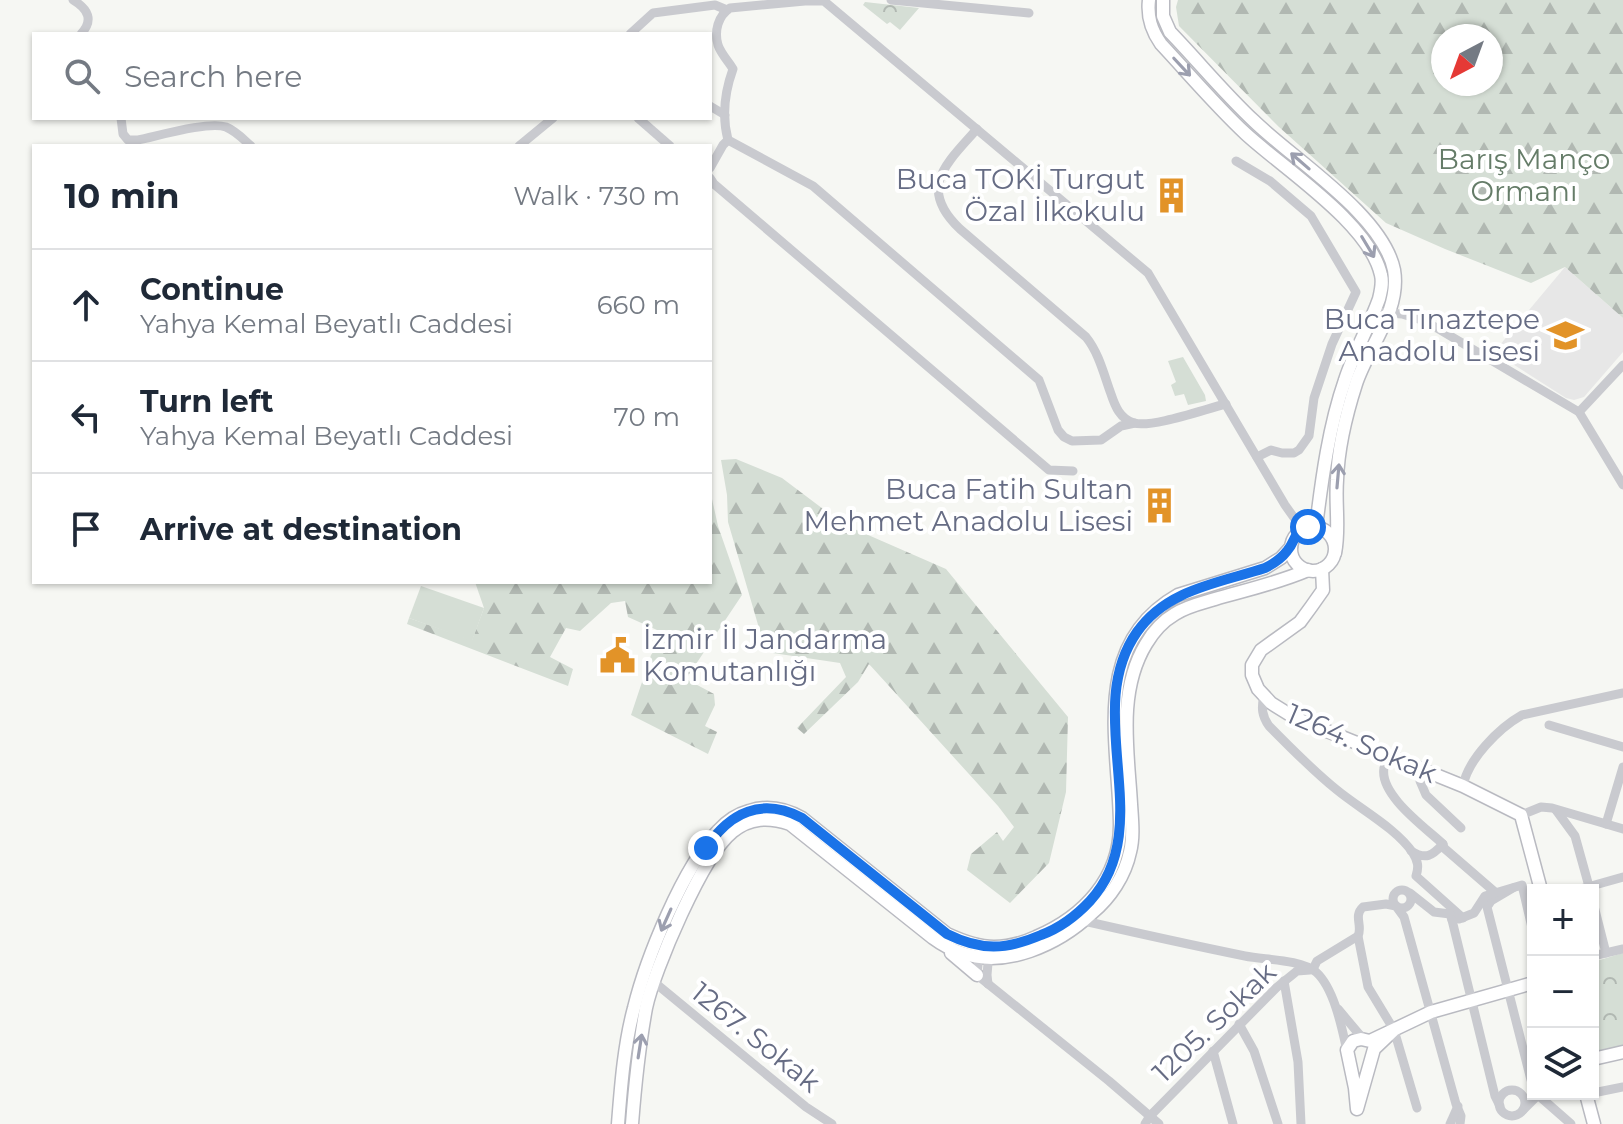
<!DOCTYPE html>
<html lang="en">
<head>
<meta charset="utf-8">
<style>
  body { margin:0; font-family:Montserrat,sans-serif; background:#f2f2f3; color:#1f2937 }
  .controls { position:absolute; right:24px; bottom:24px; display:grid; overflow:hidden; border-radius:0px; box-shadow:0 2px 6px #0004 }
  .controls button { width:72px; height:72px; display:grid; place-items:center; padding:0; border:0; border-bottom:2px solid #e0e1e3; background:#fff; color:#1f2937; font:40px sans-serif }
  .compass { position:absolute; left:1431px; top:24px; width:72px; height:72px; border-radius:50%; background:#fff; box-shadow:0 2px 6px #0004; rotate:221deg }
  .stop { position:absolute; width:24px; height:24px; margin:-18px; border:6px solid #1a73e8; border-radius:50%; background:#fff }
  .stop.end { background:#1a73e8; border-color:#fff; box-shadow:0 2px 8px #0008 }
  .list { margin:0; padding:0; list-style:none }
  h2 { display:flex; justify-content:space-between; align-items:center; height:104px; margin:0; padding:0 32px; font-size:34px }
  h2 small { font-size:26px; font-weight:400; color:#747a83 }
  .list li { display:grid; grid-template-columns:52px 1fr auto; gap:24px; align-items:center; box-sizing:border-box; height:112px; padding:0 32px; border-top:2px solid #e0e1e3 }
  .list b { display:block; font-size:30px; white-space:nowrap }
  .list p { margin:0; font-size:26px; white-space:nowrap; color:#747a83 }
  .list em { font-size:26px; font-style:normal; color:#747a83 }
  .icon { flex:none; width:44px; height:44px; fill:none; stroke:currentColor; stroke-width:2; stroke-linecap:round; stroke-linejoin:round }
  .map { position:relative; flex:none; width:1623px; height:1124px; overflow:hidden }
  .search { position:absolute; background:#fff; box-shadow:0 2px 6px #0004; left:32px; top:32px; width:680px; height:88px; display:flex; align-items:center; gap:20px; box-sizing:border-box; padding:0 28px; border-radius:0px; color:#747a83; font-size:30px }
  .panel { position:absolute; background:#fff; box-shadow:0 2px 6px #0004; left:32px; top:144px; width:680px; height:440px; border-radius:0px }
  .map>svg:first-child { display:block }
</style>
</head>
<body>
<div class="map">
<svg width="1623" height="1124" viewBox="0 0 1623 1124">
  <defs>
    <pattern id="forest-firs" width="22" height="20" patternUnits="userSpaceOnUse" patternTransform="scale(2)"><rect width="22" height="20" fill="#d5ded5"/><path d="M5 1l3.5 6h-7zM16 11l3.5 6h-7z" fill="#b1b8b2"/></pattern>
    <pattern id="park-crowns" width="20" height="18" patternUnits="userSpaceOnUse" patternTransform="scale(2)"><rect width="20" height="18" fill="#d5ded5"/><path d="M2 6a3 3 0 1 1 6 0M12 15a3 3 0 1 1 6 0" fill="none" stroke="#b1b8b2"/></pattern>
  </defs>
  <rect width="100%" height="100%" fill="#f6f7f3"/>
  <polygon fill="#e7e7e7" points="1565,267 1623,318 1623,352 1584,397 1574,400 1566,398 1494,352"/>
  <g fill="url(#forest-firs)" fill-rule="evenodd">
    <path d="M 1178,0 L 1623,0 L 1623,318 L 1565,267 L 1531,283 L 1445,249 L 1386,223 L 1279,127 L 1179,26 L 1176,7 ZM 1443,36 L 1491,36 L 1491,84 L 1443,84 Z"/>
    <polygon points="736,459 782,478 843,524 946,569 1068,717 1066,792 1049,863 1010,903 967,870 971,854 997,832 1003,841 1014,827 998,806 869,664 858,682 804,734 797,728 846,677 840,663 766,652 728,522 727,495 721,460"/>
    <polygon points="710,490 718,526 742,595 686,679 714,694 715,705 705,726 717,732 708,754 631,715 651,655 659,644 657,630 628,617 625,601 611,603 580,631 566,628 550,657 573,669 568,686 407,624 409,618 472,640 484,608 475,582 710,582"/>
  </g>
  <g fill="url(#park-crowns)">
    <polygon points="865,2 919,8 900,30 890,22 887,24 863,5"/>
    <polygon points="1623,953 1623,1051 1593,1057 1593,962"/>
  </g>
  <g fill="#d5ded5">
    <polygon points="1183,357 1205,395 1206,401 1188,405 1184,394 1175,396 1171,385 1176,382 1168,361"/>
    <polygon points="421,586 484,608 472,641 409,618"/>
  </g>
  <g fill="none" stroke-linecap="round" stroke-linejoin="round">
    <defs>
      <g id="secondary">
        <path d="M 1149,0 C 1147,17 1151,30 1161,44 C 1189,74 1216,106 1246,134 C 1284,169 1370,224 1381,275 C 1383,283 1381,291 1379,299 C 1369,327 1354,352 1345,380 C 1329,426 1322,478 1316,527"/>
        <path d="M 1163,0 L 1163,16 L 1170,32 C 1198,61 1224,93 1254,121 C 1294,160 1383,215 1394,270 C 1401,311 1368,347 1356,384 C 1346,415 1338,448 1337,480 C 1335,505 1340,529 1335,553"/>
        <circle cx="1313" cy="549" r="22"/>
        <polyline points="1322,569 1323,590 1311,607 1300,622 1261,650 1252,665 1252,675 1258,689 1271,703 1295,718 1463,786 1521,815 1541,890"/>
        <polyline points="951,953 977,975"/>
        <polyline points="1394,1030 1374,1049 1357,1109 1355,1088 1347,1050 1353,1041 1361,1039 1370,1041 1431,1012 1533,983"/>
        <polyline points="1593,1059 1623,1052"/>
        <polyline points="1586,1094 1594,1124"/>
        <path d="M 618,1124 C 621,1086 624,1045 634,1008 C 646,959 683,867 718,831 C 726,822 738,814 749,811 C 767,805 786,809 802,818 L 947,934 C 962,941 978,947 994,947 C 1009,947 1023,943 1036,937 C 1083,917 1120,879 1120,825 C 1119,742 1090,645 1178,595 L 1265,568 L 1281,558 L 1291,547"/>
        <path d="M 632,1124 C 635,1085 639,1046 646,1008 C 654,970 703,855 732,832 C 750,817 769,817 790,824 L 933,938 C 963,960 995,963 1030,951 C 1053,943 1074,930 1092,913 C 1110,898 1125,876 1130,852 C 1134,837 1132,820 1131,804 C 1128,751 1117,692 1146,644 C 1153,632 1163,621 1175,614 C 1187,606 1202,603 1215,599 C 1246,590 1278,583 1308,570"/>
      </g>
    </defs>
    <use href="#secondary" stroke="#b9bac1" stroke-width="15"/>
    <g stroke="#c9cacf" stroke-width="9">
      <path d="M 73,0 C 88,9 94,20 81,34"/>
      <polyline points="891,0 1029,13"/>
      <polyline points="630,34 653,13 715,5 727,10"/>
      <polyline points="710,106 725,115"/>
      <path d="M 121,118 L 123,134 L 128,140 L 138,140 C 158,136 208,121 226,127 C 236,131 243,139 251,146"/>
      <polyline points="638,118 670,146"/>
      <path d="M 977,129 C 946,164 917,188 960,229 L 1086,337 C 1099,353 1104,375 1111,394 C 1115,406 1120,419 1134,423 C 1152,428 1205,409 1226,404"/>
      <path d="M 728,140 C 722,117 725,91 733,69 C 729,62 721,54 718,45 C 714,31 718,16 730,8 L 805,1 L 824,1 L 1148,273 L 1285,505 L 1302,529"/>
      <polyline points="519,146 553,118"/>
      <polyline points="1236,161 1270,181 1311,216 1356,292 1332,344 1314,398 1309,436 1299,450 1294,453 1282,453 1271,450 1257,457"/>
      <polyline points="710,168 723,145 728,140 813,186 1039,380 1058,430 1064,437 1072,441 1101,440 1121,426 1135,423"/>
      <polyline points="710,178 714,184 1049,470 1073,471"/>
      <polyline points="1374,312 1402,314 1425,321 1579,412 1623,485"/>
      <polyline points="1579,412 1623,365"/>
      <path d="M 1264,696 C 1261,708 1262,716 1269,726 C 1291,748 1313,771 1337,790 C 1360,809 1396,828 1413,853 C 1418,861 1419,867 1416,876 L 1463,918"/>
      <polyline points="1549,725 1623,747"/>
      <path d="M 1389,756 C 1389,757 1384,766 1384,768 C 1379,795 1426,828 1443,844 L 1444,848 L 1496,893"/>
      <polyline points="1424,770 1420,781 1426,795 1461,828"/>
      <path d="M 1463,786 C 1468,759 1499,728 1522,715 L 1623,693"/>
      <polyline points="1556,810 1575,836 1590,890"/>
      <polyline points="1521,815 1541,807 1552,808 1623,829"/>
      <polyline points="1606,824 1623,767"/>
      <path d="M 1411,851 C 1426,860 1432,856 1443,844"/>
      <polyline points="1513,888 1491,901 1487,907 1531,1080 1533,1080"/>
      <circle cx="1402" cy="899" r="9"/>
      <polyline points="1577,890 1623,877"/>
      <polyline points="1410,893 1434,912 1450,914 1452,920"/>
      <polyline points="1593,902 1606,953"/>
      <path d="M 1080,918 L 1084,921 C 1137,933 1191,945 1245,956 C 1265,960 1300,959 1316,972 C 1334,988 1342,1028 1347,1051"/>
      <polyline points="1459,919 1474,913 1485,896 1522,885 1533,932"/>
      <polyline points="1452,920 1495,1096 1500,1106"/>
      <polyline points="979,954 977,975 1109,1081 1159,1124"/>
      <polyline points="1593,956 1623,949"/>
      <polyline points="1313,969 1317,961 1358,936"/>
      <polyline points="1284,981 1298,1062 1301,1124"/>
      <polyline points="654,982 806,1107 832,1124"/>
      <polyline points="988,984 987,975 989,951"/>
      <polyline points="1338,1009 1364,1040"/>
      <polyline points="1239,1024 1254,1051 1278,1124"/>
      <polyline points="1213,1051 1233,1124"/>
      <circle cx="1512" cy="1103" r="13"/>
      <polyline points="1593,1093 1623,1087"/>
      <path d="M 1417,1108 L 1394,1030 L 1368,987 L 1358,936 C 1363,926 1353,916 1363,907 L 1386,904 L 1396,906 L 1404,917 L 1456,1104 L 1461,1116 L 1460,1124"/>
      <polyline points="1523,1110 1538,1095 1571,1124"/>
      <polyline points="1145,1124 1150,1116 1276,988 1297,971 1310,970"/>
      <polyline points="1450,1124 1458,1106"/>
    </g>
    <use href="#secondary" stroke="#fff" stroke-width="12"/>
  </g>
  <defs><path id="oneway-shaft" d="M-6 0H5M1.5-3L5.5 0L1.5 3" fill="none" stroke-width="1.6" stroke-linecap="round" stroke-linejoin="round" transform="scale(2)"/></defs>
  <g stroke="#9c9faf">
    <use href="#oneway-shaft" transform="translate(1182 67) rotate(47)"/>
    <use href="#oneway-shaft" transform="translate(1300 161) rotate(-139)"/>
    <use href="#oneway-shaft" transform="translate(1368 247) rotate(59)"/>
    <use href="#oneway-shaft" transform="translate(1338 476) rotate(-85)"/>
    <use href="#oneway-shaft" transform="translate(666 920) rotate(114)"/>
    <use href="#oneway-shaft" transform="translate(640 1046) rotate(-81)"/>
  </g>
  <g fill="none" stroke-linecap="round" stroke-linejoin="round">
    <path stroke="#1a73e8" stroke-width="10" d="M 706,848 C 730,812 762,797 802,818 L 947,934 C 981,951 1006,950 1041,935 C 1060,928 1076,916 1090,901 C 1159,826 1080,713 1137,632 C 1167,589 1219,583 1265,568 C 1273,564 1281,559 1287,551 C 1296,541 1292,533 1308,527"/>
  </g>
  <defs>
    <symbol id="building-bare" viewBox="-9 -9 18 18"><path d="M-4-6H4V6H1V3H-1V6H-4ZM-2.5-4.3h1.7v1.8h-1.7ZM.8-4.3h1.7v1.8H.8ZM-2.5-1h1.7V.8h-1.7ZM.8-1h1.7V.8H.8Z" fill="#e29328" stroke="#fff" stroke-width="2.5" paint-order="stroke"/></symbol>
    <symbol id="school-bare" viewBox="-9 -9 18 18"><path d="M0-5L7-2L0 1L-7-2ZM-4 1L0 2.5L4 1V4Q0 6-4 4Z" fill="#e29328" stroke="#fff" stroke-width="2.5" paint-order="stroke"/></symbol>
    <symbol id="civic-bare" viewBox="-9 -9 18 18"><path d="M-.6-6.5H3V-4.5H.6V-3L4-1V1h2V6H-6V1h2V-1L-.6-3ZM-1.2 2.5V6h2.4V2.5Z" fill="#e29328" stroke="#fff" stroke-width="2.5" paint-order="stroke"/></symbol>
  </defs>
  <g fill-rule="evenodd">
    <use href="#building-bare" x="1146" y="170" width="51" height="51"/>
    <use href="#school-bare" x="1540" y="310" width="51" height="51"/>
    <use href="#building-bare" x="1134" y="480" width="51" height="51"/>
    <use href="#civic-bare" x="592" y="630" width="51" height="51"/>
  </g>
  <g text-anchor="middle" stroke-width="8" stroke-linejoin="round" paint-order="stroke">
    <g font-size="28" fill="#657c68" stroke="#fff">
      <text x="1524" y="169">Barış Manço<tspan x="1524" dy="32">Ormanı</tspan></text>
    </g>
    <g font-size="28" fill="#666c84" stroke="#fff" text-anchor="end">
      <text x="1145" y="189">Buca TOKİ Turgut<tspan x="1145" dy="32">Özal İlkokulu</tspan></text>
      <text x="1540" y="329">Buca Tınaztepe<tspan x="1540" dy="32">Anadolu Lisesi</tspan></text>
      <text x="1133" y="499">Buca Fatih Sultan<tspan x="1133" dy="32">Mehmet Anadolu Lisesi</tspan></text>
      <text x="643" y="649" text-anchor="start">İzmir İl Jandarma<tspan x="643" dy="32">Komutanlığı</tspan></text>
    </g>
    <g font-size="28" fill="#666c84" stroke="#fff">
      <text transform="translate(1362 743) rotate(23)" y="10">1264. Sokak</text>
      <text transform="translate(1214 1022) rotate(-44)" y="10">1205. Sokak</text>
      <text transform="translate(756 1037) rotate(39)" y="10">1267. Sokak</text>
    </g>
  </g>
</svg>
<div class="controls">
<button>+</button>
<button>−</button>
<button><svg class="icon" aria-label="layers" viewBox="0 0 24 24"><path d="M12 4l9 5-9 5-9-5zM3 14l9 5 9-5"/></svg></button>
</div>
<svg class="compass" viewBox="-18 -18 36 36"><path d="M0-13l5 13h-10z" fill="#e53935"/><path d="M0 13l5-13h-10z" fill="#747a83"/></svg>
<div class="stop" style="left:1308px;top:527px"></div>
<div class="stop end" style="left:706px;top:848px"></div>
<div class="search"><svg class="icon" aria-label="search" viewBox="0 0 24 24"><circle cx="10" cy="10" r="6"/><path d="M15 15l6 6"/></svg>Search here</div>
<section class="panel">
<h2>10 min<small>Walk · 730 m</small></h2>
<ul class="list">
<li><svg class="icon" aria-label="ahead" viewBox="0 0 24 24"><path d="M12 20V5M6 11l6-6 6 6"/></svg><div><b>Continue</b><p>Yahya Kemal Beyatlı Caddesi</p></div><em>660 m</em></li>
<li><svg class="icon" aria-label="left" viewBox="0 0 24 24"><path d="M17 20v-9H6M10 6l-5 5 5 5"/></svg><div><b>Turn left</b><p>Yahya Kemal Beyatlı Caddesi</p></div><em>70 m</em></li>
<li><svg class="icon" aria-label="arrive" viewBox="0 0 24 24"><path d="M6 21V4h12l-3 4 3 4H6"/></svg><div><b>Arrive at destination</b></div></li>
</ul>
</section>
</div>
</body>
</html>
